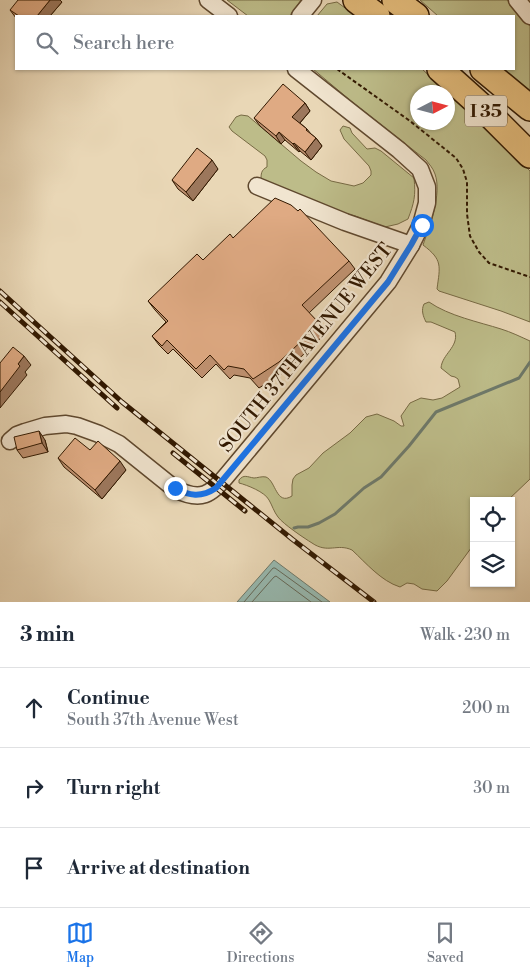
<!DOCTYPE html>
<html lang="en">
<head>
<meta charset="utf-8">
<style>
  body { margin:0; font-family:"Libre Bodoni",serif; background:#f2f2f3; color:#1f2937 }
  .controls { position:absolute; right:15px; bottom:15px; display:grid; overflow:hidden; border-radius:0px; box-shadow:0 1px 4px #0004 }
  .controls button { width:45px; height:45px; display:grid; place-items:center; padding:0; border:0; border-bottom:1px solid #e0e1e3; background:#fff; color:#1f2937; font:25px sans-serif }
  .compass { position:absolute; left:410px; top:85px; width:45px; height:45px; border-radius:50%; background:#fff; box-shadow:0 1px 4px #0004; rotate:84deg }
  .stop { position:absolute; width:15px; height:15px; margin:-11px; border:4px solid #1a73e8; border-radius:50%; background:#fff }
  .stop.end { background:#1a73e8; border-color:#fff; box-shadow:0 1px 5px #0008 }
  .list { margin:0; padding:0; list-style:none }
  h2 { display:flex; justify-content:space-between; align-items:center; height:65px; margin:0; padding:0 20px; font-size:21px }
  h2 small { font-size:16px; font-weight:400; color:#747a83 }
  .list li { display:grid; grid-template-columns:32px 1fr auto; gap:15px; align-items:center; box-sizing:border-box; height:80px; padding:0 20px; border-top:1px solid #e0e1e3 }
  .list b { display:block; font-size:19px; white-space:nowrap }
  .list p { margin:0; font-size:16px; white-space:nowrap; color:#747a83 }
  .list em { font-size:16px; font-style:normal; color:#747a83 }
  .icon { flex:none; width:28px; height:28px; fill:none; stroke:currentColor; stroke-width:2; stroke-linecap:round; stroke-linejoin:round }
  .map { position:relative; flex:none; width:530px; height:602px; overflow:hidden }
  .search { position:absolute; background:#fff; box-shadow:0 1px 4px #0004; left:15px; right:15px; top:15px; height:55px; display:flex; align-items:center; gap:12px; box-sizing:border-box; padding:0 18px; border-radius:0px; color:#747a83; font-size:19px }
  .sheet { height:305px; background:#fff }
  nav { display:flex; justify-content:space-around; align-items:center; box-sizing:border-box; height:70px; border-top:1px solid #e0e1e3; background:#fff; font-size:14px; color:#747a83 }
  nav a { display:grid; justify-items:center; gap:2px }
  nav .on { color:#1a73e8 }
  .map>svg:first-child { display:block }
</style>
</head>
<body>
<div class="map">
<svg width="530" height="602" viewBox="0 0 530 602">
  <rect width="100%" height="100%" fill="#e9d7b6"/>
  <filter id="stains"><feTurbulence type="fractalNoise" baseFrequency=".004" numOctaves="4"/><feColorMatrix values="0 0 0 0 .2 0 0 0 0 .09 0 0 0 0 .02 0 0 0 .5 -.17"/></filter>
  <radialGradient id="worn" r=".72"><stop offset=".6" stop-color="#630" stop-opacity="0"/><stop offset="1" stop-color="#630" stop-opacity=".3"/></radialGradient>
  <g fill="#bdbc89" stroke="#776a44" fill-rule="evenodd">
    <polygon points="227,0 301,0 290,16 248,16"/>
    <polygon points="420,0 507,0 530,26 530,91 503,69 514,69 514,16 438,16"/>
    <polygon points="337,2 356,16 317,16 327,4"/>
    <path d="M 313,69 L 422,69 L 508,148 L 530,171 L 530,322 L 501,311 L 439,291 L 437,289 C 440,266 443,260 423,245 C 430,225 442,194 435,174 C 433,168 429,164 426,160 L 351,101 ZM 418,92 L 448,92 L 448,122 L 418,122 Z"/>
    <path d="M 241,115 L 248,116 L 301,161 L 316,172 L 331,181 L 354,186 L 363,183 L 371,175 L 371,171 L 369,166 L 344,139 L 340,130 L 343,126 L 350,128 L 352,133 L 367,149 L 375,148 L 381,151 L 414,178 C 416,196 414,203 408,219 L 398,224 L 385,227 L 355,216 L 313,205 L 261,180 C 261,174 261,170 267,167 L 267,160 L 265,156 L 232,131 L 229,127 L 236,117 Z"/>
    <path d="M 429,302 C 449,316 479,322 501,329 C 511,332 521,337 530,341 L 530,479 L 507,501 L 474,501 L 474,544 L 447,581 L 437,591 L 422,589 L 414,584 L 407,583 L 400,587 C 381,581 366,563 352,550 C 337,543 328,554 312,543 C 304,538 283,524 278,517 C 274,512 272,505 269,500 C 265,492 247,485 239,483 L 239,480 C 244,474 247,477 254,478 C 257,478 262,476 266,477 C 276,481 276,506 292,496 L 292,485 L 293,479 L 296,475 L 309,468 L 323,453 L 350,433 L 366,417 L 377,414 L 394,421 L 401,426 L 404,426 L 401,416 L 410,403 L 421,398 L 433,400 L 442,398 L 460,387 L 458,379 L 455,377 L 451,376 L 441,368 C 442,354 459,347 455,332 L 431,322 L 426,322 C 423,316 421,310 424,304 Z"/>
  </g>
  <polygon fill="#97b9b0" stroke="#6e796a" points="274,560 330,602 237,602"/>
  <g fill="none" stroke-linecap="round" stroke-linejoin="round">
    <g stroke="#646858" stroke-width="1">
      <polyline points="244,602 273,568 275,568 322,602"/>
      <polyline points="252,602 274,577 276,576 311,602"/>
    </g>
    <polyline stroke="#6e796a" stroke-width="3" points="294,528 298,527 308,527 319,523 335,514 364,488 381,477 409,446 436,412 519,378 530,362"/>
    <defs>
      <g id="minor">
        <polyline points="208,0 229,16"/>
        <polyline points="517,0 530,16"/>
        <polyline points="300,16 313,0"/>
        <polyline points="257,186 345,222 411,245"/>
        <path d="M 10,441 L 17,435 L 25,432 L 45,426 L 66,424 L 77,426 L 99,434 L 119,444 L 175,489 C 201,502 211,495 228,474 L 388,282 L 411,245 L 421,225 L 427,203 L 427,187 L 420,169 L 399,150 L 296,69"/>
      </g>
      <g id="highway">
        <polyline points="356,0 377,16"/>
        <polyline points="395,0 416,16"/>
        <polyline points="440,69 479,104 530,155"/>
        <polyline points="483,69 530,108"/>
      </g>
    </defs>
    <use href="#minor" stroke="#5f482e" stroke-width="19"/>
    <use href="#highway" stroke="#311800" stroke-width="28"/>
    <polyline stroke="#311800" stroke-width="2" stroke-dasharray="4 2.5" stroke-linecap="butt" points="337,69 410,121 456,158 463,169 467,182 467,214 470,236 479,252 489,263 530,277"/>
    <use href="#minor" stroke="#f1e5d0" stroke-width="16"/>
    <use href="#highway" stroke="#e4bc7b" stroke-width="25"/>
    <defs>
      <g id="rail">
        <polyline points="0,291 122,402 292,539 374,602"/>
        <polyline points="0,302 117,408"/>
        <polyline points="173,453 245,511"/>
      </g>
    </defs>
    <use href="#rail" stroke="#311800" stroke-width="5"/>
    <use href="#rail" stroke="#f1e5d0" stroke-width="3" stroke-dasharray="9" stroke-linecap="butt"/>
  </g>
  <g fill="#c09271" stroke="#311800">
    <polygon points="62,2 50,16 16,16 16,18 10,10"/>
    <polygon points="305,103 310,111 300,123 307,129 311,134 316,138 322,146 311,160 300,151 299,152 285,140 281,144 260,126 254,118"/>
    <polygon points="218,169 193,201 178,189 172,180"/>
    <polygon points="298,211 349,261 355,269 309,313 320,324 326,333 286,371 259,388 250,378 234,375 230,379 216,364 202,378 173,349 168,354 159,345 152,336 166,322 155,310 148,301 233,238"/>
    <polygon points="45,440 48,452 23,458 17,450"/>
    <polygon points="58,458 126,470 102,499 64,467"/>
  </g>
  <g fill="#9c775c" stroke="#311800">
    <polygon points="50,0 60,0 62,2 50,16 37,16"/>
    <polygon points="305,103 310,111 298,125 292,117"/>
    <polygon points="279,132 285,140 281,144 276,136"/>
    <polygon points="316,138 322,146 311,160 305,152"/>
    <polygon points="294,143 300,151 299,152 293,144"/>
    <polygon points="212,160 218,169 193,201 186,192"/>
    <polygon points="24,356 31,365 25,372 27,375 0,408 0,392 18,364"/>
    <polygon points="39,431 45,440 48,452 42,443"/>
    <polygon points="120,461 126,470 102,499 95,490"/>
  </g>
  <g fill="#dfaa83" stroke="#311800">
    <polygon points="18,0 50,0 37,16 19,16 10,10"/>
    <polygon points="283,84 305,103 292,117 307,129 306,130 316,138 305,152 294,143 293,144 279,132 276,136 254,118"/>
    <polygon points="197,148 212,160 186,192 172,180"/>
    <polygon points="275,198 291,205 298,211 300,209 349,261 302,305 320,324 279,362 253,379 244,369 228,366 224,370 210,355 196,369 167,340 162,346 152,336 168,321 148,301 197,254 203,260 230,234 233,238"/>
    <polygon points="13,347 24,356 18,364 20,366 0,392 0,363"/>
    <polygon points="39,431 42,443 17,450 14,437"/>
    <polygon points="75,438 90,450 98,441 120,461 95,490 58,458"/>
  </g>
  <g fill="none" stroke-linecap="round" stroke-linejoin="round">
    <path stroke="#1a73e8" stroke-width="6" d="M 175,488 C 189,496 201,498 216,488 L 388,282 L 411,245 L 422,225"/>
  </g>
  <g text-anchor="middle" stroke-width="4.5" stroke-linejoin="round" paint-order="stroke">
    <rect fill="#f1e5d0" stroke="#6b563e" stroke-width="1" x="465" y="95.5" width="42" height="31" rx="4"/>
    <g font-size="18" font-weight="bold" fill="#311800">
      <text x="486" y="117">I 35</text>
    </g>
    <g font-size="19" fill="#311800" stroke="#f1e5d0">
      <text transform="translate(305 347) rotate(-51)" y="7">SOUTH 37TH AVENUE WEST</text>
    </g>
  </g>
  <rect width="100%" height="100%" filter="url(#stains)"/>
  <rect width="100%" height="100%" fill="url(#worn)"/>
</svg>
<div class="controls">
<button><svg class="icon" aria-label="locate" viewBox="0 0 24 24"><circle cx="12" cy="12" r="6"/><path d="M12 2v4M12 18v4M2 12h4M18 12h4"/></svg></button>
<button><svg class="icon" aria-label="layers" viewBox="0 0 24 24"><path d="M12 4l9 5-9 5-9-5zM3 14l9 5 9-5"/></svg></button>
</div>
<svg class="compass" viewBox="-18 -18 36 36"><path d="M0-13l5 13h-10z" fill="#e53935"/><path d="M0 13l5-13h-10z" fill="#747a83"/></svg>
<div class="stop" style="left:422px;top:225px"></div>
<div class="stop end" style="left:175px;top:488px"></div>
<div class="search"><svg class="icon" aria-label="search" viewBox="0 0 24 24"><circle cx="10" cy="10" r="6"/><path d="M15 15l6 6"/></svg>Search here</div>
</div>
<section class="sheet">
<h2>3 min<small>Walk · 230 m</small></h2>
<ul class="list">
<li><svg class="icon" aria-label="ahead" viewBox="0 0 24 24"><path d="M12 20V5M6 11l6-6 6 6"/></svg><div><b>Continue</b><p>South 37th Avenue West</p></div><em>200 m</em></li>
<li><svg class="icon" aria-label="right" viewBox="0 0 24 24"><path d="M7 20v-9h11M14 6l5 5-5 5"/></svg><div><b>Turn right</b></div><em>30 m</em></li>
<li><svg class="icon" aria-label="arrive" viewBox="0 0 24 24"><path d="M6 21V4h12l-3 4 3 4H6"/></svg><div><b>Arrive at destination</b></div></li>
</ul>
</section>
<nav>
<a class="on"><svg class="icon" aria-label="map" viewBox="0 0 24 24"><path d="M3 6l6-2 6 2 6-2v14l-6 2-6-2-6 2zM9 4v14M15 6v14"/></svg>Map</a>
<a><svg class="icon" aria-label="directions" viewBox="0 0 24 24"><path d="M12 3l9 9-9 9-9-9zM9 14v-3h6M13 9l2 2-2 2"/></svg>Directions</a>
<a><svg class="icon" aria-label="saved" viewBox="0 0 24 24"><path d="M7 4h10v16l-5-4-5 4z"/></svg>Saved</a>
</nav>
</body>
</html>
